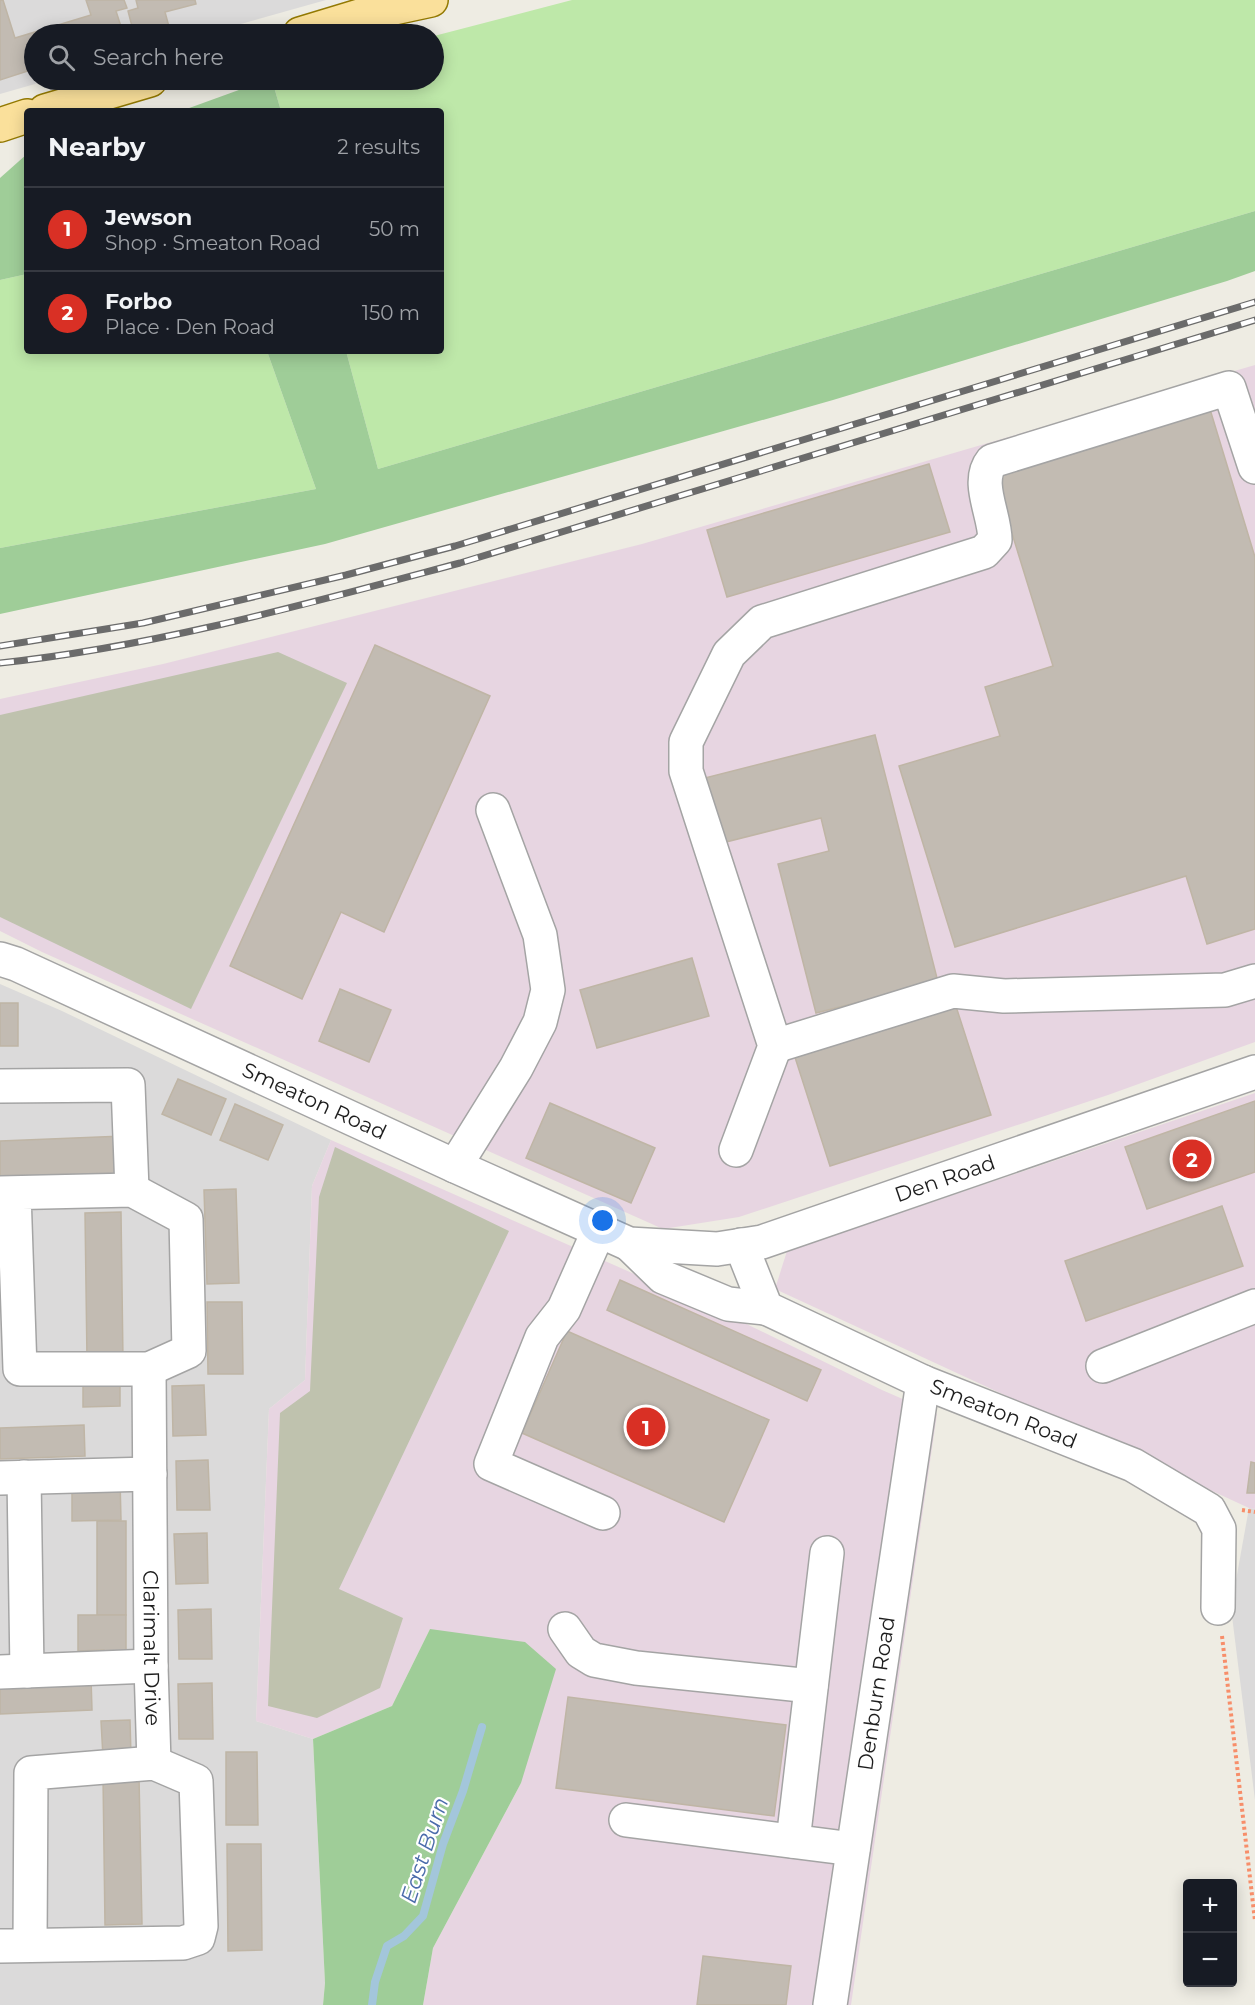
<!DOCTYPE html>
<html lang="en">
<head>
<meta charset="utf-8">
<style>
  body { margin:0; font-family:Montserrat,sans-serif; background:#20242c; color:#f1f3f6 }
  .controls { position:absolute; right:18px; bottom:18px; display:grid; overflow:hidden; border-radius:6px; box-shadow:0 3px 15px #0003 }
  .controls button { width:54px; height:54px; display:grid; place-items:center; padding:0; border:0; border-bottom:2px solid #363941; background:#171b24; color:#f1f3f6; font:30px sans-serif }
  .you { position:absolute; left:603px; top:1221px; width:21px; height:21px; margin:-15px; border:4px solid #fff; border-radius:50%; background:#1a73e8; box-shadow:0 0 0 9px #1a73e833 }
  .badge { display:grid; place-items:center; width:39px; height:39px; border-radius:50%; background:#d93025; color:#fff; font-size:20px; font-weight:700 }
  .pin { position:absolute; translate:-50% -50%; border:3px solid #fff; box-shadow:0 2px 6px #0006 }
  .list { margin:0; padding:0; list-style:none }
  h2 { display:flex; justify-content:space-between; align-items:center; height:78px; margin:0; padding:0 24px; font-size:26px }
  h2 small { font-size:20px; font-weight:400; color:#9ea1a6 }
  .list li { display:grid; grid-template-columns:39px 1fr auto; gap:18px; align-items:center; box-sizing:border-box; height:84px; padding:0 24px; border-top:2px solid #363941 }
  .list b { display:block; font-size:22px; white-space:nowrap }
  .list p { margin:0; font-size:20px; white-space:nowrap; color:#9ea1a6 }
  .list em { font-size:20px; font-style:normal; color:#9ea1a6 }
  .icon { flex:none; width:33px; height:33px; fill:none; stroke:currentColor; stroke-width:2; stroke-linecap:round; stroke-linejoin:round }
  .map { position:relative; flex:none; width:1255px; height:2005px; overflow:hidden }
  .search { position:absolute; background:#171b24; box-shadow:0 3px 15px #0003; left:24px; top:24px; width:420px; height:66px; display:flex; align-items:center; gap:15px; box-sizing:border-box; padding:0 21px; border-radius:33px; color:#9ea1a6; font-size:22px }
  .panel { position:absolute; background:#171b24; box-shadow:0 3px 15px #0003; left:24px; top:108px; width:420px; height:246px; border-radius:6px }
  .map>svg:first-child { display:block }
</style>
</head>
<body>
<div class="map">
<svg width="1255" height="2005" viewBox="0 0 1255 2005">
  <rect width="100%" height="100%" fill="#eeece3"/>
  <g fill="#dbdada">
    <polygon points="0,0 326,0 205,34 34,34 34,80 49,80 0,94"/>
    <polygon points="0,984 62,1011 331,1140 312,1186 305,1380 269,1409 256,1721 313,1739 325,1983 323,2005 0,2005"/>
    <polygon points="1249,1508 1255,1509 1255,1800 1231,1608"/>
  </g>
  <g fill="#e7d5e1">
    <polygon points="1255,365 1255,1042 1108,1095 739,1217 663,1229 42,952 0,931 0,699 163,664 642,544"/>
    <polygon points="1255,1093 1255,1509 1249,1508 775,1289 787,1251"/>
    <polygon points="331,1140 734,1318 882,1390 937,1414 851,2005 423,2005 433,1948 521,1783 430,1629 392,1706 313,1739 256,1721 269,1409 305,1380 312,1186"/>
  </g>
  <g fill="#bfc2ae">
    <polygon points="278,652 347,683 191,1009 0,917 0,715"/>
    <polygon points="335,1147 509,1231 339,1589 403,1618 380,1688 317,1718 268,1706 280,1413 310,1391 319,1197"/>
  </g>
  <g fill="#bee8a9">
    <polygon points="572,0 1255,0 1255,211 378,469 346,351 441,351 441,111 281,111 272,80 434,80 434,36"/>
    <polygon points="27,274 27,351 267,351 316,489 0,548 0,280"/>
  </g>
  <g fill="#9fcd98">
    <polygon points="266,80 272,80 281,111 181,111"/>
    <polygon points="27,154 27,274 0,280 0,178"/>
    <polygon points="1255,211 1255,271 1227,281 833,400 325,544 0,614 0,548 316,489 267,351 346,351 378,469"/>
    <polygon points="430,1629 525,1642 556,1669 521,1783 433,1948 423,2005 323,2005 325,1983 313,1739 392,1706"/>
  </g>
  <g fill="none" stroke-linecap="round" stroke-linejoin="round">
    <polyline stroke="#a3c6db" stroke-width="8" points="372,2005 375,1982 387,1946 404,1936 423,1916 443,1844 463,1791 482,1727"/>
  </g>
  <g fill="#c2bbb2" stroke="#bfb5a5" stroke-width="1.5">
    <polygon points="0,0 3,0 15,38 91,15 86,0 124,0 127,8 116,11 123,33 116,34 34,34 34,69 0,80"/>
    <polygon points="136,0 195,0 196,4 165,12 171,34 134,34 128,11 138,8"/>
    <polygon points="1209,406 1255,557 1255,929 1207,944 1186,876 955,947 899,766 1000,736 985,687 1053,666 993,472"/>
    <polygon points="929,464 950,532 727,597 707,530"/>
    <polygon points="375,645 490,696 384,932 341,912 302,999 230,966"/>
    <polygon points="875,735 938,982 816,1013 778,864 829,851 821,818 718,844 701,779"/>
    <polygon points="692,958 709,1016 597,1048 580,990"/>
    <polygon points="340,989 391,1010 369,1062 319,1041"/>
    <polygon points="953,997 991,1115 830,1166 792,1048"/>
    <rect x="0" y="1003" width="18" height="43"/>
    <polygon points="178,1079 226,1099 211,1135 162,1114"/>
    <polygon points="1255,1101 1255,1172 1147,1209 1125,1147"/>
    <polygon points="550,1103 655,1148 631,1203 526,1158"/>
    <polygon points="235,1104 283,1125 268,1160 220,1140"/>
    <polygon points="123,1136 124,1174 0,1178 0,1141"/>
    <polygon points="236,1189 239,1283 207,1284 204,1190"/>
    <polygon points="1222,1206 1243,1266 1086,1321 1065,1261"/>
    <polygon points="121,1212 123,1360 87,1360 85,1213"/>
    <polygon points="620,1280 821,1370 807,1401 607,1310"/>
    <polygon points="207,1302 242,1302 243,1374 208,1374"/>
    <polygon points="567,1331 769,1420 724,1522 522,1433"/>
    <polygon points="83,1378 120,1378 120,1406 83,1407"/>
    <polygon points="204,1385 206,1435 173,1436 172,1386"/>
    <polygon points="84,1425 85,1456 0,1459 0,1428"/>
    <polygon points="208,1460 210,1510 177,1510 176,1461"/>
    <polygon points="1251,1462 1255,1463 1255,1493 1247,1493"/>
    <polygon points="120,1479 121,1520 72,1521 72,1485"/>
    <rect x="97" y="1521" width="29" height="94"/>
    <polygon points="207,1533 208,1583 176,1584 174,1534"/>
    <polygon points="211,1609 212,1659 179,1659 178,1610"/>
    <polygon points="78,1615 126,1615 126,1655 104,1655 104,1650 78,1651"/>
    <polygon points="91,1678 92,1710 0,1714 0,1681"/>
    <polygon points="212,1683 213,1739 179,1739 178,1684"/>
    <polygon points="568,1697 786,1725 774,1816 556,1788"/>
    <polygon points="130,1720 131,1756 103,1757 101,1721"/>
    <polygon points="226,1752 257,1752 258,1825 226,1825"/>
    <polygon points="103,1777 139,1777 142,1924 105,1925"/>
    <polygon points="227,1844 261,1844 262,1950 228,1951"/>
    <polygon points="703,1956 791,1966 786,2005 697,2005"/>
  </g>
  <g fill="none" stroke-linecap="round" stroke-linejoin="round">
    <defs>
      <g id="minor">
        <path id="s1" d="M 0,959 L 16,964 L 455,1166 L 629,1244 L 717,1249 L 762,1242 L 1255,1072"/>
        <polyline points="775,1046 953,991 1004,996 1225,990 1255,981"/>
        <polyline points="0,1086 128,1085 132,1190"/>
        <path d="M 736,1150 L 775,1046 L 686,771 L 686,742 L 729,654 L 762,622 L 984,552 L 995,540 C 995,514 975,482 992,461 L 1229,388 L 1255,467"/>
        <polyline points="455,1166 516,1068 540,1022 548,990 540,935 493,810"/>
        <polyline points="0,1193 132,1190 186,1219 189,1351 149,1369 20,1369 14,1193"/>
        <polyline points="599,1230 564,1309 542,1337 491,1464 603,1513"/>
        <polyline points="629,1244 663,1277 728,1304 766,1308"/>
        <path id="s2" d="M 741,1245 L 766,1308 L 923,1382 L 1133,1465 L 1209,1510 L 1219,1529 L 1218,1608"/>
        <polyline points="1103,1366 1255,1306"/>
        <path id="s3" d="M 149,1369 L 151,1666 L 154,1763"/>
        <polyline points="24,1477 27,1671"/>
        <polyline points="0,1478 150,1474"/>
        <polyline points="565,1629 581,1652 594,1660 636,1668 811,1686"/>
        <polyline points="0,1672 151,1666"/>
        <polyline points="626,1820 853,1849"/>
        <polyline points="793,1841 827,1553"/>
        <polyline points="0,1946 183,1943 198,1938 201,1926 196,1781 154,1763 31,1773 30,1945"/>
        <path id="s4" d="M 830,2005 L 923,1382"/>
      </g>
      <g id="major">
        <polyline points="300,34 366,14 431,0"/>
        <polyline points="45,111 150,80"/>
        <polyline points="0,125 27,116"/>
      </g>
    </defs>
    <use href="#minor" stroke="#a4a4a4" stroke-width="36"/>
    <use href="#major" stroke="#937902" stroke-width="36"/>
    <g stroke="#f78e6a" stroke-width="4" stroke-dasharray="3 3" stroke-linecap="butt">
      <polyline points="1242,1510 1255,1512"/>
      <polyline points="1222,1636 1255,1921"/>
    </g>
    <use href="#minor" stroke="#fff" stroke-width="33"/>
    <use href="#major" stroke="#fae09b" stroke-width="33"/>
    <defs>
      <g id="rail">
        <polyline points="0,646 143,623 346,575 455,546 1255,302"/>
        <path d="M 0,663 C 154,647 310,603 460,563 L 1255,320"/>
      </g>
    </defs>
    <use href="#rail" stroke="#6b6b6b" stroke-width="7"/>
    <use href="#rail" stroke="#fff" stroke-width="4.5" stroke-dasharray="14" stroke-linecap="butt"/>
  </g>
  <g text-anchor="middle" stroke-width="4.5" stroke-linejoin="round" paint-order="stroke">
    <g font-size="21" fill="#1d1d1d" stroke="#fff">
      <text dy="7" stroke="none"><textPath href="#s1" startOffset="345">Smeaton Road</textPath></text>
      <text dy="7" stroke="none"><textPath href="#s1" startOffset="1018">Den Road</textPath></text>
      <text dy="7" stroke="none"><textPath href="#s2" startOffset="328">Smeaton Road</textPath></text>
      <text dy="7" stroke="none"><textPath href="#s3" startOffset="279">Clarimalt Drive</textPath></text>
      <text dy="7" stroke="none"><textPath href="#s4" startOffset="315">Denburn Road</textPath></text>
    </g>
    <g font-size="22" font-style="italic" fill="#4b6cab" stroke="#fff">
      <text transform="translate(424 1850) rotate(-72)" y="8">East Burn</text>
    </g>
  </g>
</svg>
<div class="controls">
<button>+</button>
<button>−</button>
</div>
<div class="you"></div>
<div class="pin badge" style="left:646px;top:1427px">1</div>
<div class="pin badge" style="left:1192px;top:1159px">2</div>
<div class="search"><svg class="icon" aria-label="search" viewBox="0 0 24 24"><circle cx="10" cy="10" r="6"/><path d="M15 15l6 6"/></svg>Search here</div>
<section class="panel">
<h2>Nearby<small>2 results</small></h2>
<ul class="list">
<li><span class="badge">1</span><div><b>Jewson</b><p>Shop · Smeaton Road</p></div><em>50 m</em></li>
<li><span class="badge">2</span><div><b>Forbo</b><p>Place · Den Road</p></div><em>150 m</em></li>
</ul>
</section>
</div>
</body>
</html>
